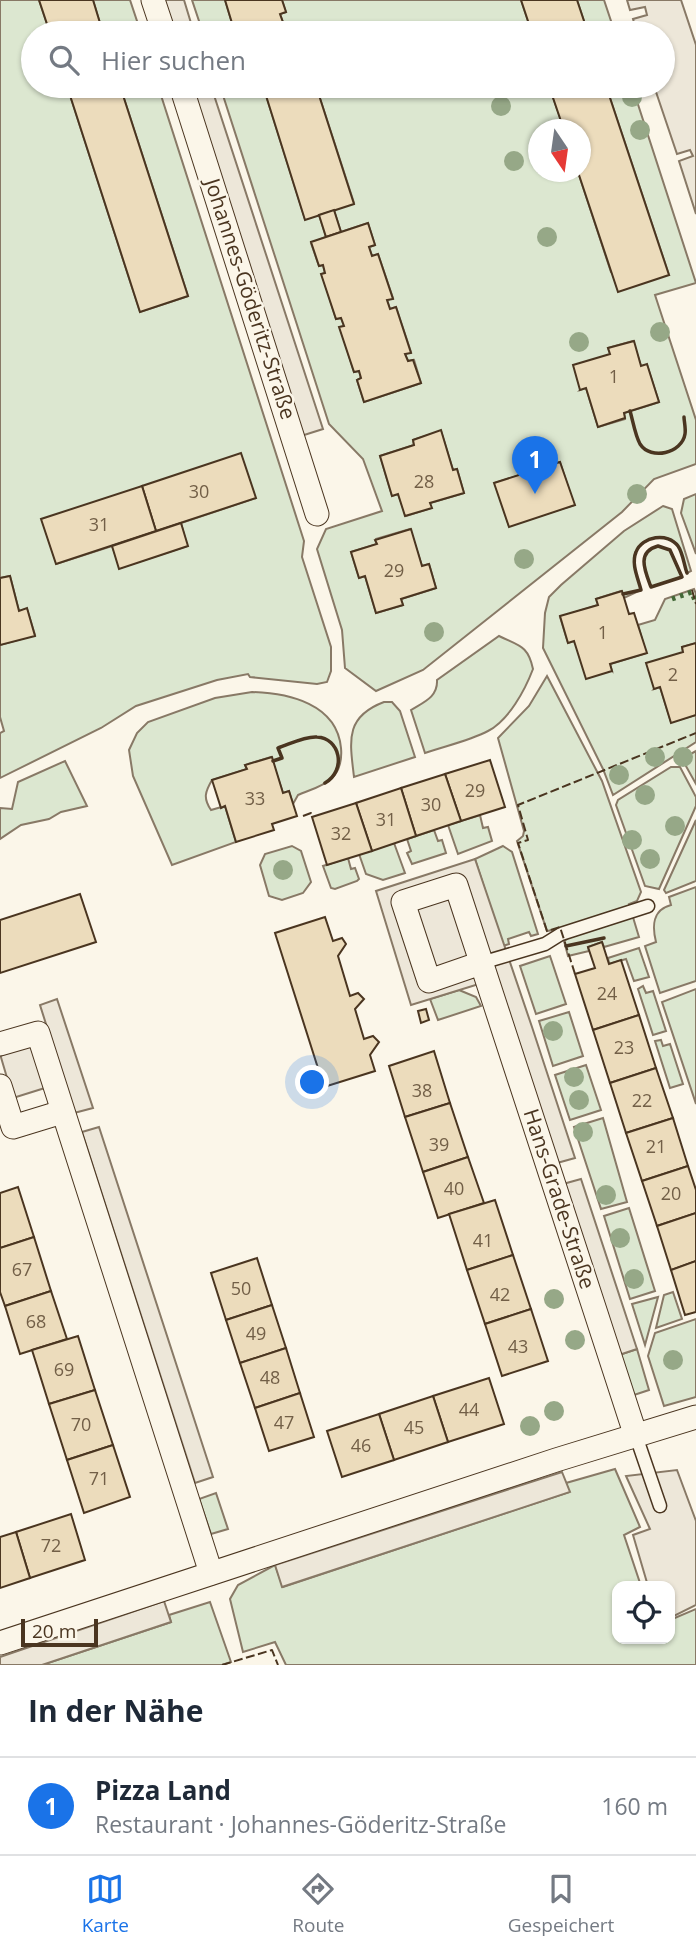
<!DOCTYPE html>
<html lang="de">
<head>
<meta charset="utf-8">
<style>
  body { margin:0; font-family:"Open Sans",sans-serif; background:#f2f2f3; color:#1f2937 }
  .controls { position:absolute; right:21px; bottom:21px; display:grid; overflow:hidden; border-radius:14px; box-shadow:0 2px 5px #0004 }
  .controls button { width:63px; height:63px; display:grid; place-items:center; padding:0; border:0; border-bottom:2px solid #e0e1e3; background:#fff; color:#1f2937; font:35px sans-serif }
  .compass { position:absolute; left:528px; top:119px; width:63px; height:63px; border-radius:50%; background:#fff; box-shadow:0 2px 5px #0004; rotate:167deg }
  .scale { position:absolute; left:21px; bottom:18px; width:77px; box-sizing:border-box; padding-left:7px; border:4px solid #4a3520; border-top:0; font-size:19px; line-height:24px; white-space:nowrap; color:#4a3520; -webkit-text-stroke:5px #fbf6e9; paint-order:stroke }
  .you { position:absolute; left:313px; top:1083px; width:24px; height:24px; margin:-18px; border:5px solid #fff; border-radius:50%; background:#1a73e8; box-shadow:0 0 0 10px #1a73e833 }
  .badge { display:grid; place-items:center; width:46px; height:46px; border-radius:50%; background:#1a73e8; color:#fff; font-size:23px; font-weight:700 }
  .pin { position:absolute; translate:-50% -58px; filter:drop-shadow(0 2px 4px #0008) }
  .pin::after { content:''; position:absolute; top:37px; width:24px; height:21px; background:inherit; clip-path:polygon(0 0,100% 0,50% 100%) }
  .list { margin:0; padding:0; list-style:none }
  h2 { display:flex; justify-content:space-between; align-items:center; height:91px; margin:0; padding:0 28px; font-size:30px }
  h2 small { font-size:23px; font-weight:400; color:#747a83 }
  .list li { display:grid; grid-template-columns:46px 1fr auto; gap:21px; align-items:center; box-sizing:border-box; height:98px; padding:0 28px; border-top:2px solid #e0e1e3 }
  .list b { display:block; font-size:26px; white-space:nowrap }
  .list p { margin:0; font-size:23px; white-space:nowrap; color:#747a83 }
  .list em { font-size:23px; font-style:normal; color:#747a83 }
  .icon { flex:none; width:38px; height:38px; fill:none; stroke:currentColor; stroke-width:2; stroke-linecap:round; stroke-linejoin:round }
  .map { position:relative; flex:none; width:696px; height:1665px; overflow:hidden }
  .search { position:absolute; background:#fff; box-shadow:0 2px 5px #0004; left:21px; right:21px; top:21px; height:77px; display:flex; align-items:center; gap:18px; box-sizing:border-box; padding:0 24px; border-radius:38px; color:#747a83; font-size:26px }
  .sheet { height:189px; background:#fff }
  nav { display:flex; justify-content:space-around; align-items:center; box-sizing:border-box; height:98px; border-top:2px solid #e0e1e3; background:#fff; font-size:19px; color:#747a83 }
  nav a { display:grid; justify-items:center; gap:4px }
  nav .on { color:#1a73e8 }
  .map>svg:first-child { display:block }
</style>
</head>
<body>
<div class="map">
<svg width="696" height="1665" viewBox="0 0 696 1665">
  <rect width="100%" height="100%" fill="#fbf6e9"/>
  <g fill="#dce7d0" stroke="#887966" stroke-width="2" fill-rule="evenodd">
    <path d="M 0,0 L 39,0 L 50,33 L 33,33 L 33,86 L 67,86 L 140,312 L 188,296 L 120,86 L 158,86 L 304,541 L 302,557 L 331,647 L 331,671 L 327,682 L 317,684 L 250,677 L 248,674 L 217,680 L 136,706 L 101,728 L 0,778 L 0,733 L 4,731 L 0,717 L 0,645 L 35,635 L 27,609 L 19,611 L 10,576 L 0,578 ZM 256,498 L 181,523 L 187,546 L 120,568 L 112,546 L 56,564 Z"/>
    <polygon points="93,0 130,0 141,33 103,33"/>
    <polygon points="192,0 225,0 235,33 203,33"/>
    <polygon points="282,0 521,0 532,33 294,33 290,23 284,25 280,14 286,12"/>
    <polygon points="577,0 604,0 615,33 588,33"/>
    <path d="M 220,86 L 263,86 L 305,219 L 319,215 L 326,237 L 311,243 L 319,266 L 323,265 L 325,273 L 322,274 L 336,319 L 341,318 L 344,326 L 340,327 L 354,372 L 359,371 L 361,378 L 357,380 L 364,402 L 421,383 L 414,360 L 408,361 L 405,354 L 411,352 L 396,307 L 390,309 L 387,300 L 393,298 L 378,254 L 372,256 L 369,247 L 375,245 L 368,223 L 341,232 L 334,210 L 354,203 L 316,86 L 549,86 L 564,129 L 538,130 L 538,172 L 578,172 L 611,272 L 669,275 L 606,86 L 632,86 L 696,283 L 655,295 L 696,420 L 696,464 L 654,479 L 622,512 L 423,670 L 376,691 L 345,668 L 342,630 L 317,549 L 326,529 L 382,511 L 363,459 L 329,424 ZM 633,341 L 641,366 L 647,365 L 659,402 L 624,413 L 625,419 L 598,427 L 586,388 L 580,390 L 610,354 L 608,348 ZM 441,431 L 453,470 L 457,469 L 464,493 L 430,503 L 431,508 L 406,516 L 398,494 L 392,496 L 380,456 L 414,445 L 413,440 ZM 560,462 L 574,505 L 509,526 L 495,483 ZM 410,529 L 422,566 L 429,564 L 436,588 L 401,599 L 403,605 L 376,613 L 365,576 L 359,578 L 351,552 L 377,544 L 376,539 Z"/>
    <polygon points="696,494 696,554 681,513 684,499"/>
    <path d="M 663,506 L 672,509 L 691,571 L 687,573 C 684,565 683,553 678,546 C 668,532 642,536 636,552 C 631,564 638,578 641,590 L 624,598 L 621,591 L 596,599 L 598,605 L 560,617 L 568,643 L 574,641 L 612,671 L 610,664 L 646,653 L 638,625 L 655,620 L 665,599 L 694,589 L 696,594 L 696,643 L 682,647 L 683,652 L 654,689 L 660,687 L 671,722 L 696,715 L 696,742 L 613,795 L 603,769 L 543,648 L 545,613 L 549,597 L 561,585 L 624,531 Z"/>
    <path d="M 658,546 L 670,550 L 682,577 L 651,587 C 645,571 636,552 658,546 Z"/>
    <path d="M 499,636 C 519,646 528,645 533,669 C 525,690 509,720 488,731 C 469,741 445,746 425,753 L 411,710 C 424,702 438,697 437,680 Z"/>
    <polygon points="547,676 602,781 641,892 637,901 629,904 639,937 604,947 602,942 588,947 589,951 568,956 564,941 567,939 564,928 547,931 517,841 523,836 524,831 498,738 529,706"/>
    <path d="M 252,692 C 289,693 337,704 341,748 C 342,758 340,771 332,778 C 323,787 309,790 298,795 L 293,804 L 289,791 L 283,793 L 271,757 L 245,765 L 247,769 L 212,780 C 205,792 203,798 211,810 L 225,806 L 236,842 L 172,865 L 133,776 L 129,750 L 137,733 L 148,722 L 215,698 Z"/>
    <path d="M 384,702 L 392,702 L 400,711 L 415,757 L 354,777 C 350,742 344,717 384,702 Z"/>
    <polygon points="696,751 696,784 682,759"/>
    <polygon points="65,761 87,806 61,812 49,819 21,825 0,839 0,808 12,809 18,782"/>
    <polygon points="671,767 680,767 696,797 696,806 659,889 645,886 616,805 618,800"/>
    <polygon points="480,815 483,828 488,827 492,841 458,854 448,825"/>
    <polygon points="696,820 696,881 666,893 664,890"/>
    <polygon points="434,830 438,841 442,840 446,853 412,864 407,853 411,851 407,839"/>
    <polygon points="394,843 405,873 383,880 366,874 359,854"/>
    <polygon points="292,846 301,851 311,882 303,893 282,900 269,896 260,865 265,854"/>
    <polygon points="503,846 512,852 538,934 531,936 529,932 508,939 509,944 503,946 475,859"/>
    <polygon points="348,858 351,869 355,868 359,879 357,881 335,889 331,888 323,866"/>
    <path d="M 696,887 L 696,981 L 660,993 L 645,946 L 656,942 C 652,926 652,910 671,905 L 669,897 Z"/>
    <polygon points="639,948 649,977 634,981 626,959 609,964 608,958"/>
    <polygon points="550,956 566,1004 536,1014 520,966"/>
    <polygon points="643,986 646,993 653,991 666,1031 653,1035 638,989"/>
    <polygon points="696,989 696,1104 662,1002"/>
    <polygon points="459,990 476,997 481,1006 438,1020 430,999"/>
    <polygon points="569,1012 583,1056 553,1066 539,1021"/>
    <polygon points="661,1040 663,1046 670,1044 683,1084 670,1088 655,1041"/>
    <polygon points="586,1065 601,1110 570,1120 555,1075"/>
    <polygon points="603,1118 627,1202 601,1209 574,1127"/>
    <polygon points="629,1208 655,1291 630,1299 604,1216"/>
    <polygon points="673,1292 682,1319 656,1328 664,1295"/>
    <polygon points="658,1297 645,1345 632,1304"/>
    <polygon points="696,1319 696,1397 664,1406 648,1356 655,1333"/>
    <polygon points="637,1349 649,1390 631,1396 619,1355"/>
    <polygon points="615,1469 640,1527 624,1535 641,1586 617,1586 617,1639 670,1639 670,1620 696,1609 696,1665 286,1665 275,1642 243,1652 230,1599 238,1585 275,1565 283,1587 569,1492 566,1483"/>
    <polygon points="216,1493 228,1529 211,1534 199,1499"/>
    <polygon points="210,1602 231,1662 222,1665 42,1665 171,1622 169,1615"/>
  </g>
  <g fill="#ede7d9" stroke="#887966" stroke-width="2">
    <polygon points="164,0 184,0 194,33 174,33"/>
    <polygon points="627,0 681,0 696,45 696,214 679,161 693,156 690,150 677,154 654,86 663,86 663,33 637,33 633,19 647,15 645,7 630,10"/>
    <polygon points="191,86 211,86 323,429 301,436"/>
    <polygon points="475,859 532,1027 575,1158 557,1163 495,979 411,1005 376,891"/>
    <polygon points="57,999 93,1108 74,1113 40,1005"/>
    <polygon points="35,1044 48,1087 13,1098 0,1054"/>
    <polygon points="99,1127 213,1477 195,1483 82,1132"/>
    <polygon points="581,1179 637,1349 619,1355 563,1184"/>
    <polygon points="677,1470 696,1521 696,1605 670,1618 670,1586 648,1586 633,1535 650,1529 626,1476"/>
    <polygon points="562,1472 570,1492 282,1587 275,1565"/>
    <polygon points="164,1601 171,1622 42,1665 0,1665 0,1657"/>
  </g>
  <g fill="#ecdcbc" stroke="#4a3520" stroke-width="2">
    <polygon points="39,0 93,0 103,33 50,33"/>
    <polygon points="225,0 282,0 286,12 280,14 284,25 290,23 294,33 235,33"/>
    <polygon points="521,0 577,0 588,33 532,33"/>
    <polygon points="67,86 120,86 188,296 140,312"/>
    <polygon points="263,86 316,86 354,204 305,220"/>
    <polygon points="549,86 606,86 669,275 618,292 578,172 580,172 580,130 564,130"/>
    <polygon points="334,210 341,232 326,237 319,215"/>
    <polygon points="368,223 375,245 369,247 372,256 378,254 393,299 387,300 390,309 396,307 411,353 405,354 408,361 413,360 421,383 364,402 357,380 361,378 359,371 354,372 339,327 344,326 341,318 336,319 321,274 325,273 323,265 319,266 311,242"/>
    <polygon points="634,341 641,366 647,364 659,402 624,413 625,418 598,427 586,388 580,390 573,365 610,354 608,348"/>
    <polygon points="441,430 453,470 457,469 464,493 430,503 432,508 405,516 398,494 392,496 380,456 414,445 413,440"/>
    <polygon points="241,453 256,498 156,531 142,486"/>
    <polygon points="560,462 575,505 509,527 494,483"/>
    <polygon points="142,486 156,531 56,564 41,519"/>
    <polygon points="181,523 188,546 119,569 112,546"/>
    <polygon points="411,529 422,566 429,564 436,588 401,599 403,605 376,613 365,576 359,578 351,552 377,544 375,540"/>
    <polygon points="10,576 19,611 27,608 35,636 0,645 0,578"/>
    <polygon points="622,591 629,614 634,613 647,653 610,664 612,671 586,679 574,641 568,643 560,616 598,605 596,599"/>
    <polygon points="696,643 696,715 671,723 660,687 654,689 646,663 683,652 682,647"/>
    <polygon points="272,757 283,793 289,791 297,816 272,824 274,830 236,842 225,806 221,808 212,780 247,769 245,765"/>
    <polygon points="490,760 505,807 461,821 445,774"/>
    <polygon points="445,774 461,821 416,836 401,788"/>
    <polygon points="401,788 416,836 372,851 356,803"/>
    <polygon points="356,803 372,851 327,865 312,817"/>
    <polygon points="80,894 96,942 0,973 0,920"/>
    <polygon points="325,917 333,941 342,938 346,944 338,956 350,996 358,993 364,999 355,1009 364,1039 373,1036 379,1042 370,1055 375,1071 324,1087 275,933"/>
    <polygon points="602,942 609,964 621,960 639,1015 593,1030 575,974 595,968 588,947"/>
    <polygon points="426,1009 429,1020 421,1023 418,1011"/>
    <polygon points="639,1015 656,1068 610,1083 593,1030"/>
    <polygon points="434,1051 450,1103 405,1117 389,1066"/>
    <polygon points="656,1068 673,1118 626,1133 610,1083"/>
    <polygon points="450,1103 468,1157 423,1172 405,1117"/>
    <polygon points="673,1118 688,1166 642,1181 626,1133"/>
    <polygon points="468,1157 484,1203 438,1218 423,1172"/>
    <polygon points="688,1166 696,1190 696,1213 657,1226 642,1181"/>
    <polygon points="18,1187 34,1237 0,1248 0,1193"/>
    <polygon points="495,1200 513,1255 467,1270 449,1214"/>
    <polygon points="696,1213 696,1261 671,1270 657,1226"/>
    <polygon points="34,1237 51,1291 5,1306 0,1292 0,1248"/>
    <polygon points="513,1255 531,1309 485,1324 467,1270"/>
    <polygon points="257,1258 272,1305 226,1320 211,1273"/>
    <polygon points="696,1261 696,1312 685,1315 671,1270"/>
    <polygon points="51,1291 67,1339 20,1354 5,1306"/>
    <polygon points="272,1305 286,1348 240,1363 226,1320"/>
    <polygon points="531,1309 548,1361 502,1376 485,1324"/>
    <polygon points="78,1336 95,1390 49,1404 32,1350"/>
    <polygon points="286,1348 300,1393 255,1408 240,1363"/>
    <polygon points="489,1378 504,1424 448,1442 433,1396"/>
    <polygon points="95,1390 113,1445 67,1460 49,1404"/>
    <polygon points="300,1393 314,1437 269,1451 255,1408"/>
    <polygon points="433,1396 448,1442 394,1460 379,1414"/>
    <polygon points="379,1414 394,1460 342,1477 327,1431"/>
    <polygon points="113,1445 130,1497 84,1513 67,1460"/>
    <polygon points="71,1514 85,1560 30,1578 16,1532"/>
    <polygon points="16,1532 30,1578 0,1588 0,1537"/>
  </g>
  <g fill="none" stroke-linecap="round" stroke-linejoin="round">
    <defs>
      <g id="lane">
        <polyline points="481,963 545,944 561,934 648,906"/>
        <polyline points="636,1436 660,1506"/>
      </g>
      <g id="street">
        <polyline points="153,0 164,33"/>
        <polyline points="181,86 317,514"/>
        <path d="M 481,963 L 429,981 L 403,902 L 456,885 C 514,1063 573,1242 631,1421 L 636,1436"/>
        <polyline points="0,1044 38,1033 211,1573"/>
        <polyline points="0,1086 13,1127 62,1112"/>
        <polyline points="0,1643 556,1460 696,1417"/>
      </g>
    </defs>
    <use href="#lane" stroke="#4a3520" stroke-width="15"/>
    <use href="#street" stroke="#4a3520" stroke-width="25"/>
    <use href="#lane" stroke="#fbf6e9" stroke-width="12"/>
    <use href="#street" stroke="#fbf6e9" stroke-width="23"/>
    <polyline stroke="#436837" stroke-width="5" stroke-dasharray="3.5 5" stroke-linecap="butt" points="672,599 692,592 696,604"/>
    <g stroke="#4a3520" stroke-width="2" stroke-dasharray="9 3.5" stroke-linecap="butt">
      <polyline points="692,590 696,604"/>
      <polyline points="303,816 311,813 312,817"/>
      <polyline points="575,974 560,927 547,931 518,843 528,840 518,805 696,733"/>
      <polyline points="222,1665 272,1650 278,1665"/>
    </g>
    <g stroke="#4a3520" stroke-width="3.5">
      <path d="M 630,411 C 633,421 635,435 640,444 C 651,461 682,453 685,434 C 686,429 684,421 684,417"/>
      <path d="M 658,546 L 670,550 L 682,577 L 651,587 C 645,571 636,552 658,546 Z"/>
      <path d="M 623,594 L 641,590 C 638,578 631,564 636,552 C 642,536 668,532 678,546 C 683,553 684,565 687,573"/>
      <path d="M 273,761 L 282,758 L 278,748 C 290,744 305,736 317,737 C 340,738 347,770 325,783"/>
      <polyline points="566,946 604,938"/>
    </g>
  </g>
  <g fill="#96a887">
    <circle cx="632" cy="97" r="10"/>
    <circle cx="501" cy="106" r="10"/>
    <circle cx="640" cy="130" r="10"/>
    <circle cx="514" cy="161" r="10"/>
    <circle cx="547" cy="237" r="10"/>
    <circle cx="660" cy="332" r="10"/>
    <circle cx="579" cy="342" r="10"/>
    <circle cx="637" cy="494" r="10"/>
    <circle cx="524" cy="559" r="10"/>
    <circle cx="434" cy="632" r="10"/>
    <circle cx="655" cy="757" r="10"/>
    <circle cx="683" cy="757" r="10"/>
    <circle cx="619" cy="775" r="10"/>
    <circle cx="645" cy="795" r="10"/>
    <circle cx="675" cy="826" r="10"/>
    <circle cx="632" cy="840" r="10"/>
    <circle cx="650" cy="859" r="10"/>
    <circle cx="283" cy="870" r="10"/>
    <circle cx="553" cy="1031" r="10"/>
    <circle cx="574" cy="1077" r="10"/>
    <circle cx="579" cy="1100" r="10"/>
    <circle cx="583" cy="1132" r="10"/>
    <circle cx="606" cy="1195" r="10"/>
    <circle cx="620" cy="1238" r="10"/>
    <circle cx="634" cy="1279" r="10"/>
    <circle cx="554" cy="1299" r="10"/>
    <circle cx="575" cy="1340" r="10"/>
    <circle cx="673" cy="1360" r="10"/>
    <circle cx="554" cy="1411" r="10"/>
    <circle cx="530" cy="1426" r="10"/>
  </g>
  <g text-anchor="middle" stroke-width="5" stroke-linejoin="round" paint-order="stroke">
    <g font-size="18" fill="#725f47">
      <text x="614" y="383">1</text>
      <text x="424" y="488">28</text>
      <text x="199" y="498">30</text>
      <text x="99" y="531">31</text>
      <text x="394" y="577">29</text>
      <text x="603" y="639">1</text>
      <text x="673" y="681">2</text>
      <text x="475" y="797">29</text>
      <text x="255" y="805">33</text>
      <text x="431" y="811">30</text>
      <text x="386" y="826">31</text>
      <text x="341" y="840">32</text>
      <text x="607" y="1000">24</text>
      <text x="624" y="1054">23</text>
      <text x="422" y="1097">38</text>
      <text x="642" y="1107">22</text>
      <text x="439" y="1151">39</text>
      <text x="656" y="1153">21</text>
      <text x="454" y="1195">40</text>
      <text x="671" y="1200">20</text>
      <text x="483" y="1247">41</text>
      <text x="22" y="1276">67</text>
      <text x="241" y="1295">50</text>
      <text x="500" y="1301">42</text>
      <text x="36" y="1328">68</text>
      <text x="256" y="1340">49</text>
      <text x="518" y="1353">43</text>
      <text x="64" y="1376">69</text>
      <text x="270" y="1384">48</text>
      <text x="469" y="1416">44</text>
      <text x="284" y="1429">47</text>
      <text x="81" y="1431">70</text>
      <text x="414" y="1434">45</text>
      <text x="361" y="1452">46</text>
      <text x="99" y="1485">71</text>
      <text x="51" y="1552">72</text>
    </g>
    <g font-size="21" fill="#4a3520" stroke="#fbf6e9">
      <text transform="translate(250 299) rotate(72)" y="7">Johannes-Göderitz-Straße</text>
      <text transform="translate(559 1199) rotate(72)" y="7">Hans-Grade-Straße</text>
    </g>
  </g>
</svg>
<div class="controls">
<button><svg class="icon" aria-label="locate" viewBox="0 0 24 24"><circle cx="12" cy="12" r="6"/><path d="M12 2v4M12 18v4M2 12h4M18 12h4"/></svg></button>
</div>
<svg class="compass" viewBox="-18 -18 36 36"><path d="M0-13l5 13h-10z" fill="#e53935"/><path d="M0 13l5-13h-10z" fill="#747a83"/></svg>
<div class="scale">20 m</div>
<div class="you"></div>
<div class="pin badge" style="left:535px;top:494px">1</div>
<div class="search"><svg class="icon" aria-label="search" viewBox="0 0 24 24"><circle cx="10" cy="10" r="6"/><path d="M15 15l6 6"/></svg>Hier suchen</div>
</div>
<section class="sheet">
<h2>In der Nähe<small></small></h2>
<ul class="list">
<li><span class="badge">1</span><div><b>Pizza Land</b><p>Restaurant · Johannes-Göderitz-Straße</p></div><em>160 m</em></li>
</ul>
</section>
<nav>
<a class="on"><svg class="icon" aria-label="map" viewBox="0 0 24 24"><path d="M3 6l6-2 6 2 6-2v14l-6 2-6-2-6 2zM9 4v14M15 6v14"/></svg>Karte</a>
<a><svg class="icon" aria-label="directions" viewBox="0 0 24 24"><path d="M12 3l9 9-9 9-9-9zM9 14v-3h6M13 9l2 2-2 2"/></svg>Route</a>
<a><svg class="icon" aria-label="saved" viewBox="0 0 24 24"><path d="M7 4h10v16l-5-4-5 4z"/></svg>Gespeichert</a>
</nav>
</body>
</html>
